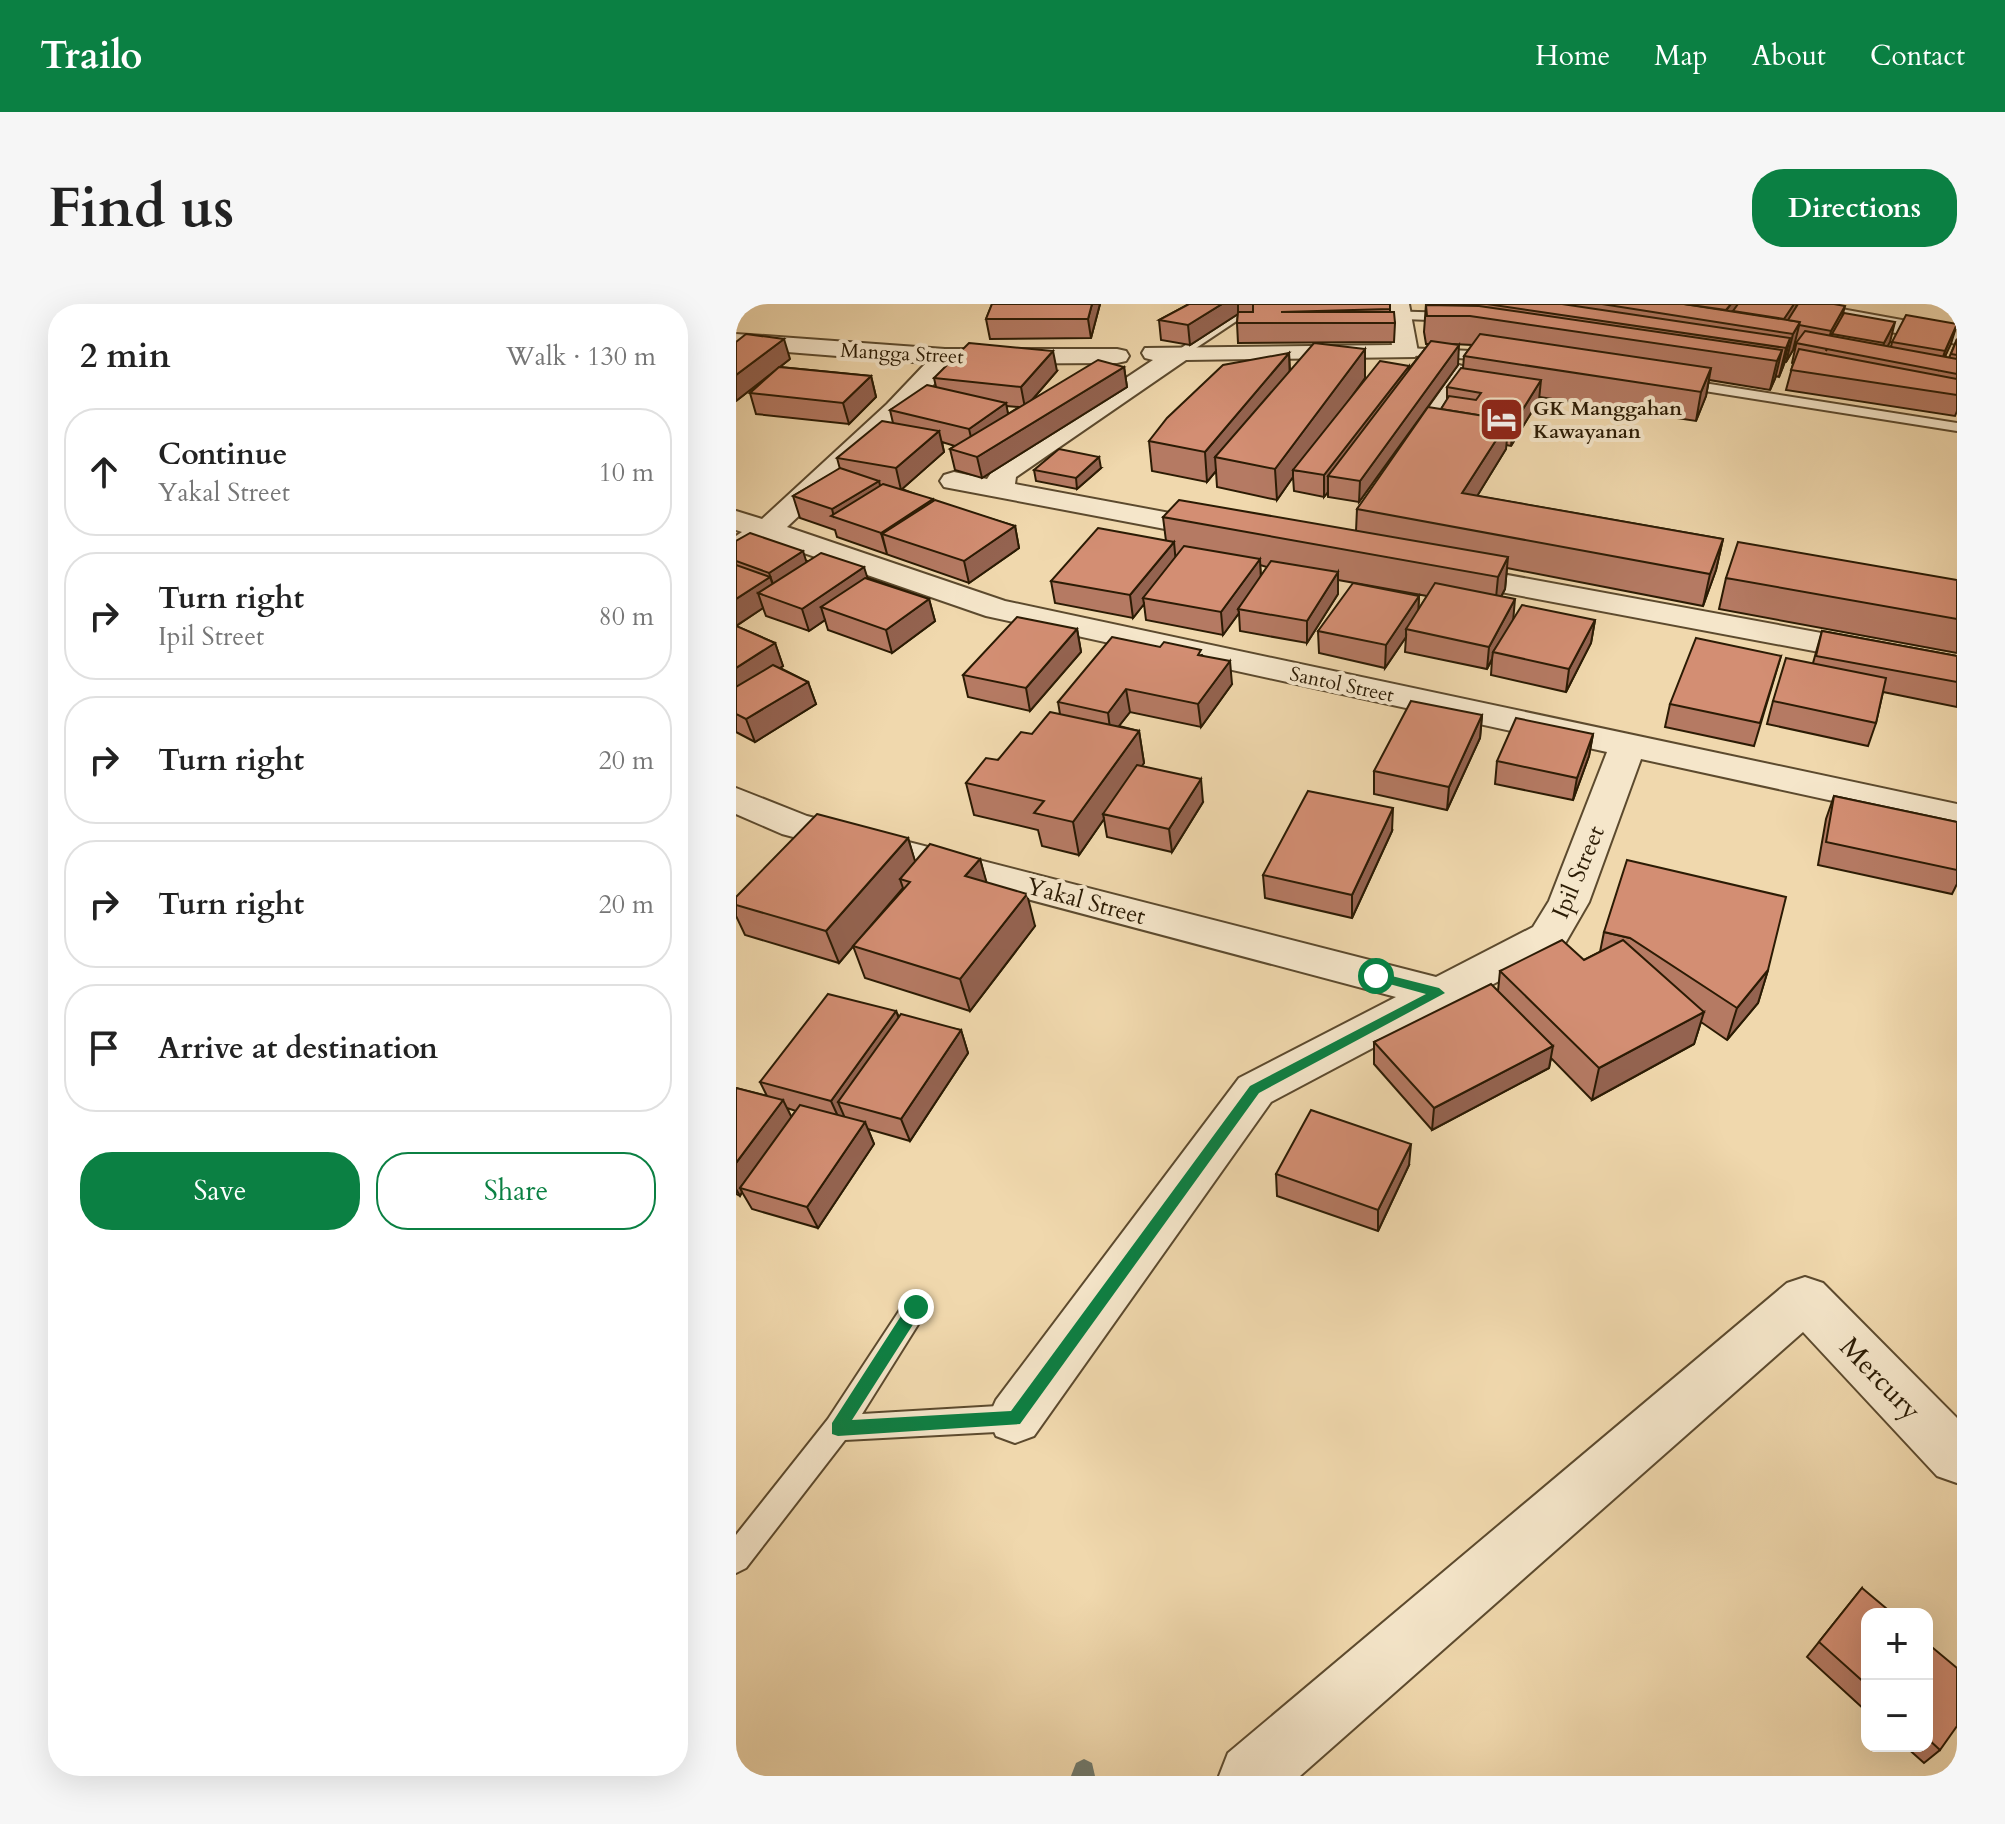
<!DOCTYPE html>
<html lang="en">
<head>
<meta charset="utf-8">
<style>
  body { margin:0; font-family:Cardo,serif; background:#f6f6f6; color:#222 }
  .controls { position:absolute; right:24px; bottom:24px; display:grid; overflow:hidden; border-radius:16px; box-shadow:0 8px 32px #0002 }
  .controls button { width:72px; height:72px; display:grid; place-items:center; padding:0; border:0; border-bottom:2px solid #e0e0e0; background:#fff; color:#222; font:40px sans-serif }
  .stop { position:absolute; width:24px; height:24px; margin:-18px; border:6px solid #0b8043; border-radius:50%; background:#fff }
  .stop.end { background:#0b8043; border-color:#fff; box-shadow:0 2px 8px #0008 }
  .list { margin:0; padding:0; list-style:none }
  h2 { display:flex; justify-content:space-between; align-items:center; height:104px; margin:0; padding:0 32px; font-size:34px }
  h2 small { font-size:26px; font-weight:400; color:#767676 }
  .list li { display:grid; grid-template-columns:52px 1fr auto; gap:24px; align-items:center; box-sizing:border-box; height:128px; margin:0 16px 16px; padding:0 16px; border:2px solid #e0e0e0; border-radius:32px }
  .list b { display:block; font-size:30px; white-space:nowrap }
  .list p { margin:0; font-size:26px; white-space:nowrap; color:#767676 }
  .list em { font-size:26px; font-style:normal; color:#767676 }
  .actions { display:flex; gap:16px; padding:24px 32px }
  .actions a { flex:1; padding:18px 0; border:2px solid #0b8043; border-radius:32px; text-align:center; font-size:28px; color:#0b8043 }
  .actions .main { background:#0b8043; color:#fff }
  .icon { flex:none; width:44px; height:44px; fill:none; stroke:currentColor; stroke-width:2; stroke-linecap:round; stroke-linejoin:round }
  .map { position:relative; flex:none; width:1221px; height:1472px; overflow:hidden; border-radius:32px }
  header { display:flex; align-items:center; gap:48px; box-sizing:border-box; height:112px; padding:0 40px; background:#0b8043; color:#fff }
  header strong { font-size:38px }
  nav { display:flex; gap:44px; margin-inline-start:auto; font-size:28px }
  .intro { display:flex; align-items:center; justify-content:space-between; box-sizing:border-box; height:192px; padding:0 48px }
  h1 { margin:0; font-size:56px }
  .button { padding:20px 36px; border-radius:32px; background:#0b8043; color:#fff; font-size:28px; font-weight:700 }
  main { display:flex; gap:48px; padding:0 48px }
  aside { flex:1; background:#fff; border-radius:32px; box-shadow:0 8px 32px #0002 }
  .map>svg:first-child { display:block }
</style>
</head>
<body>
<header>
<strong>Trailo</strong>
<nav><a>Home</a><a>Map</a><a>About</a><a>Contact</a></nav>
</header>
<div class="intro"><h1>Find us</h1><a class="button">Directions</a></div>
<main>
<aside>
<h2>2 min<small>Walk · 130 m</small></h2>
<ul class="list">
<li><svg class="icon" aria-label="ahead" viewBox="0 0 24 24"><path d="M12 20V5M6 11l6-6 6 6"/></svg><div><b>Continue</b><p>Yakal Street</p></div><em>10 m</em></li>
<li><svg class="icon" aria-label="right" viewBox="0 0 24 24"><path d="M7 20v-9h11M14 6l5 5-5 5"/></svg><div><b>Turn right</b><p>Ipil Street</p></div><em>80 m</em></li>
<li><svg class="icon" aria-label="right" viewBox="0 0 24 24"><path d="M7 20v-9h11M14 6l5 5-5 5"/></svg><div><b>Turn right</b></div><em>20 m</em></li>
<li><svg class="icon" aria-label="right" viewBox="0 0 24 24"><path d="M7 20v-9h11M14 6l5 5-5 5"/></svg><div><b>Turn right</b></div><em>20 m</em></li>
<li><svg class="icon" aria-label="arrive" viewBox="0 0 24 24"><path d="M6 21V4h12l-3 4 3 4H6"/></svg><div><b>Arrive at destination</b></div></li>
</ul>
<div class="actions"><a class="main">Save</a><a>Share</a></div>
</aside>
<div class="map">
<svg width="1221" height="1472" viewBox="0 0 1221 1472">
  <rect width="100%" height="100%" fill="#f0d8ad"/>
  <filter id="stains"><feTurbulence type="fractalNoise" baseFrequency=".0025" numOctaves="4"/><feColorMatrix values="0 0 0 0 .2 0 0 0 0 .09 0 0 0 0 .02 0 0 0 .5 -.17"/></filter>
  <radialGradient id="worn" r=".72"><stop offset=".6" stop-color="#630" stop-opacity="0"/><stop offset="1" stop-color="#630" stop-opacity=".3"/></radialGradient>
  <g fill="none" stroke-linecap="round" stroke-linejoin="round">
    <polygon fill="#6f796c" fill-rule="evenodd" points="348,1455 356,1459 359,1472 335,1472 340,1459"/>
    <defs>
      <g id="service">
        <polygon points="531,6 535,7 535,13 502,16 448,52 438,49 495,10"/>
        <polygon points="646,7 719,9 725,13 719,17 642,14 642,8"/>
        <polygon points="670,44 757,48 763,52 757,56 666,51 666,45"/>
        <polygon points="723,61 733,64 688,131 678,131 676,128"/>
        <polygon points="942,75 1221,119 1221,127 937,82 936,79"/>
        <polygon points="180,992 189,995 193,1003 126,1110 279,1101 289,1105 293,1114 289,1123 279,1127 109,1136 10,1264 0,1269 0,1231 92,1115 171,995"/>
      </g>
      <g id="minor">
        <polygon points="649,0 673,0 682,48 679,53 450,56 280,173 279,180 498,221 502,227 498,233 487,236 208,183 204,177 208,171 218,168 251,175 261,160 417,56 409,54 406,49 409,44 656,41"/>
        <polygon points="1026,0 1078,0 1221,26 1221,40 1038,7 1030,5"/>
        <path d="M 0,30 L 209,45 L 381,45 L 390,47 L 393,52 L 390,57 L 381,59 L 216,60 L 169,112 L 51,223 L 269,297 L 1221,500 L 1221,524 L 905,455 L 853,598 L 827,643 L 535,798 L 298,1132 L 279,1139 L 260,1132 L 252,1114 L 260,1096 L 503,774 L 660,693 L 46,530 L 0,510 L 0,484 L 71,512 L 700,673 L 797,623 L 813,597 L 871,448 L 250,312 L 33,237 C 22,244 14,249 0,246 L 0,232 L 6,228 L 0,226 L 0,207 L 26,215 L 151,100 L 190,59 L 0,44 Z"/>
        <polygon points="712,260 1221,354 1221,374 701,276 696,269 701,262"/>
        <polygon points="1069,973 1087,979 1221,1114 1221,1179 1201,1172 1067,1028 564,1472 483,1472 492,1449 1051,979"/>
      </g>
    </defs>
    <use href="#service" stroke="#5c4a2e" stroke-width="4"/>
    <use href="#minor" stroke="#5c4a2e" stroke-width="4"/>
    <use href="#service" fill="#f5e6ca" fill-rule="evenodd"/>
    <use href="#minor" fill="#f5e6ca" fill-rule="evenodd"/>
  </g>
  <g fill="#b57a63" stroke="#2b1b04" stroke-width="2" fill-rule="evenodd">
    <polygon points="256,0 364,0 355,34 254,35 250,15"/>
    <polygon points="453,0 654,0 654,8 659,19 658,38 502,39 501,19 502,10 454,41 425,36 423,16"/>
    <path d="M 690,0 L 1061,0 L 1060,2 L 1106,13 L 1154,38 L 1151,42 L 1155,43 L 1156,38 L 1221,20 L 1209,53 L 1213,54 L 1221,35 L 1221,107 L 1219,112 L 1050,86 L 1057,60 L 1056,59 L 1060,41 L 1058,41 L 1057,46 L 1050,58 L 1049,58 L 1043,73 L 1040,72 L 1034,86 L 973,76 L 970,92 L 960,117 L 803,93 L 803,96 L 775,142 L 770,141 L 770,145 L 741,192 L 987,235 L 980,266 L 967,302 L 771,264 L 769,285 L 765,293 L 777,316 L 859,316 L 855,339 L 830,388 L 755,371 L 756,355 L 751,365 L 669,348 L 670,333 L 649,364 L 583,349 L 582,327 L 683,292 L 682,306 L 691,292 L 602,276 L 602,290 L 571,339 L 504,327 L 503,309 L 487,331 L 410,316 L 408,300 L 397,314 L 319,299 L 315,277 L 430,237 L 427,213 L 620,227 L 621,205 L 705,105 L 711,96 L 711,83 L 727,64 L 728,52 L 736,41 L 717,40 L 722,61 L 623,198 L 592,193 L 592,188 L 588,193 L 558,187 L 557,173 L 541,196 L 481,183 L 480,167 L 471,178 L 416,167 L 413,137 L 553,49 L 554,67 L 629,45 L 629,74 L 608,102 L 672,66 L 693,40 L 690,40 L 688,28 ZM 524,261 L 531,263 L 525,272 Z"/>
    <polygon points="54,55 44,63 135,72 140,93 113,120 20,110 14,89 41,65 0,97"/>
    <path d="M 388,63 L 391,83 L 246,174 L 219,166 L 214,145 L 219,142 L 206,138 L 208,148 L 166,185 L 197,197 L 279,222 L 283,244 L 233,279 L 101,233 L 99,226 L 64,214 L 57,192 L 104,165 L 101,154 L 157,119 L 154,106 L 200,83 L 198,74 L 321,67 L 296,96 ZM 270,102 L 283,103 L 272,110 Z"/>
    <polygon points="365,164 341,185 300,177 298,166"/>
    <polygon points="0,237 132,274 193,295 199,317 156,349 92,326 89,316 73,327 30,312 27,304 0,322"/>
    <polygon points="990,274 1221,276 1221,349 983,305"/>
    <polygon points="0,322 39,339 47,362 44,364 72,378 80,400 19,438 0,428"/>
    <polygon points="341,325 345,348 294,407 232,393 227,371"/>
    <polygon points="1086,327 1221,352 1221,403 1147,388 1140,419 1132,442 1031,420 1037,397 1077,359"/>
    <polygon points="466,351 496,380 465,423 394,408 383,422 403,427 408,459 405,462 467,498 436,548 371,533 368,515 343,551 306,542 302,526 238,511 230,479 324,410 322,398"/>
    <polygon points="1045,352 1018,442 929,423 934,400"/>
    <polygon points="746,411 744,434 711,506 638,490 638,467"/>
    <polygon points="857,430 853,452 837,496 759,480 761,457"/>
    <polygon points="1098,492 1221,518 1221,580 1216,590 1082,561 1090,515"/>
    <polygon points="656,527 616,614 529,594 527,571"/>
    <polygon points="172,534 179,558 244,555 250,578 299,622 234,707 129,674 117,642 103,659 9,631 0,612 0,593"/>
    <polygon points="868,628 1032,666 1022,699 991,736 965,718 958,740 856,796 815,754 813,764 696,826 638,760 638,738 762,687 764,667 848,656 864,648"/>
    <path d="M 160,707 L 163,713 L 225,726 L 232,749 L 174,837 L 132,825 L 138,840 L 82,924 L 16,905 L 6,888 L 4,892 L 0,890 L 0,784 L 31,792 L 24,778 ZM 51,804 L 60,807 L 55,813 Z"/>
    <polygon points="673,861 642,927 541,892 540,870"/>
    <polygon points="1126,1284 1131,1310 1131,1408 1071,1353"/>
    <polygon points="1191,1339 1204,1446 1188,1459 1169,1442 1191,1442"/>
  </g>
  <g fill="#946350" stroke="#2b1b04" stroke-width="2">
    <polygon points="356,0 364,0 355,34 352,15"/>
    <polygon points="486,0 502,0 502,10 454,41 452,21"/>
    <polygon points="995,0 1005,0 997,7 987,11"/>
    <polygon points="1058,0 1061,0 1058,11 1053,20 1047,16"/>
    <polygon points="1109,2 1104,21 1096,30 1094,39 1090,47 1095,27"/>
    <polygon points="1064,18 1057,46 1050,58 1057,30"/>
    <polygon points="1159,18 1154,38 1144,55 1148,39"/>
    <polygon points="1221,20 1215,40 1202,67 1209,47"/>
    <polygon points="1054,34 1047,63 1043,73 1050,44"/>
    <polygon points="48,35 54,55 0,97 0,71"/>
    <polygon points="723,41 722,61 623,198 624,177"/>
    <polygon points="629,45 629,74 562,167 557,166 557,173 541,196 539,165"/>
    <polygon points="1046,46 1039,75 1034,86 1041,57"/>
    <polygon points="317,47 321,67 289,104 285,83"/>
    <polygon points="553,49 554,78 479,153 480,167 471,178 469,148"/>
    <polygon points="673,62 672,82 592,172 592,188 588,193 588,171"/>
    <polygon points="388,63 391,83 246,174 241,153"/>
    <polygon points="975,64 970,92 960,117 965,88"/>
    <polygon points="135,72 140,93 113,120 107,99"/>
    <polygon points="805,76 803,96 775,142 777,121"/>
    <polygon points="270,99 274,120 238,146 233,125"/>
    <polygon points="773,116 770,145 724,220 726,189"/>
    <polygon points="203,127 208,148 165,186 160,164"/>
    <polygon points="363,153 365,164 341,185 340,174"/>
    <polygon points="143,177 148,198 98,213 96,205"/>
    <polygon points="197,195 202,217 146,230 151,250 145,229"/>
    <polygon points="279,222 283,244 233,279 228,257"/>
    <polygon points="987,235 980,266 967,302 974,270"/>
    <polygon points="438,238 440,260 407,294 408,300 397,314 394,291"/>
    <polygon points="67,247 74,269 41,291 33,269"/>
    <polygon points="772,253 769,285 759,304 762,273"/>
    <polygon points="524,255 525,277 502,305 503,309 487,331 485,308"/>
    <polygon points="128,263 135,285 85,303 89,316 73,327 66,305"/>
    <polygon points="602,268 602,290 571,339 571,317"/>
    <polygon points="34,273 42,295 22,289 27,304 0,322 0,295"/>
    <polygon points="683,292 682,314 670,325 670,333 649,364 650,341"/>
    <polygon points="193,295 199,317 156,349 150,326"/>
    <polygon points="779,295 777,318 757,348 756,355 751,365 753,343"/>
    <polygon points="859,316 855,339 830,388 833,365"/>
    <polygon points="341,325 345,348 294,407 290,384"/>
    <polygon points="39,339 47,362 0,392 0,364"/>
    <polygon points="494,357 496,380 465,423 462,400"/>
    <polygon points="72,378 80,400 19,438 10,415"/>
    <polygon points="390,385 394,408 375,432 372,409"/>
    <polygon points="746,411 744,434 711,506 713,483"/>
    <polygon points="403,427 408,459 371,511 367,510 368,515 343,551 337,518"/>
    <polygon points="857,430 853,452 837,496 841,474"/>
    <polygon points="465,475 467,498 436,548 433,525"/>
    <polygon points="657,504 656,527 616,614 616,591"/>
    <polygon points="172,534 182,567 164,575 167,584 103,659 90,627"/>
    <polygon points="244,555 253,587 229,572"/>
    <polygon points="291,590 299,622 234,707 224,675"/>
    <polygon points="1032,666 1022,699 991,736 1001,704"/>
    <polygon points="160,707 169,730 102,798 109,814 105,819 95,797"/>
    <polygon points="968,708 958,740 856,796 863,764"/>
    <polygon points="225,726 232,749 174,837 165,815"/>
    <polygon points="817,742 813,764 696,826 698,804"/>
    <polygon points="47,796 58,818 4,884 6,888 4,892 0,885 0,859"/>
    <polygon points="129,818 138,840 82,924 71,903"/>
    <polygon points="675,840 673,861 642,927 642,906"/>
  </g>
  <g fill="#d38e73" stroke="#2b1b04" stroke-width="2">
    <polygon points="256,0 356,0 352,15 250,15"/>
    <polygon points="453,0 486,0 452,21 423,16"/>
    <polygon points="517,0 654,0 654,5 545,8 658,8 659,19 501,19 502,8 517,8"/>
    <polygon points="751,0 826,0 1054,34 1050,44"/>
    <polygon points="866,0 948,0 1064,18 1057,30"/>
    <polygon points="948,0 995,0 990,6"/>
    <polygon points="1002,0 1058,0 1048,15 997,7"/>
    <polygon points="1062,0 1098,0 1109,2 1095,27 1063,21 1064,18 1052,16"/>
    <polygon points="690,1 743,2 1046,46 1041,57 734,12 691,12"/>
    <polygon points="1108,9 1159,18 1148,39 1096,30"/>
    <polygon points="1170,11 1221,20 1209,47 1156,38"/>
    <polygon points="1069,27 1221,55 1221,70 1060,39"/>
    <polygon points="10,30 48,35 0,71 0,38"/>
    <polygon points="744,30 975,64 965,88 728,52"/>
    <polygon points="1221,35 1221,51 1215,50"/>
    <polygon points="695,37 723,41 624,177 592,172"/>
    <polygon points="233,39 317,47 285,83 198,74"/>
    <polygon points="578,39 629,45 539,165 479,153"/>
    <polygon points="1063,45 1221,75 1221,91 1055,66"/>
    <polygon points="553,49 469,148 413,137 431,114 487,61"/>
    <polygon points="362,56 388,63 241,153 214,145"/>
    <polygon points="644,57 673,62 588,171 557,166"/>
    <polygon points="43,63 135,72 107,99 14,89"/>
    <polygon points="725,64 805,76 777,121 772,120 773,116 705,105 713,92 740,96 745,89 711,83"/>
    <polygon points="191,81 270,99 233,125 154,106"/>
    <polygon points="692,103 773,116 726,189 987,235 974,270 621,205"/>
    <polygon points="146,117 203,127 160,164 101,154"/>
    <polygon points="323,145 363,153 340,174 298,166"/>
    <polygon points="104,164 143,177 96,205 57,192"/>
    <polygon points="147,180 197,195 145,229 95,212"/>
    <polygon points="199,196 279,222 228,257 146,230"/>
    <polygon points="443,196 772,253 762,273 427,213"/>
    <polygon points="362,224 438,238 394,291 315,277"/>
    <polygon points="14,229 67,247 33,269 0,257 0,237"/>
    <polygon points="1002,238 1221,276 1221,315 990,274"/>
    <polygon points="448,242 524,255 485,308 407,294"/>
    <polygon points="85,249 128,263 66,305 22,289"/>
    <polygon points="535,257 602,268 571,317 502,305"/>
    <polygon points="0,261 34,273 0,295"/>
    <polygon points="129,274 193,295 150,326 85,303"/>
    <polygon points="617,279 683,292 650,341 582,327"/>
    <polygon points="699,279 779,295 753,343 670,325"/>
    <polygon points="786,301 859,316 833,365 757,348"/>
    <polygon points="281,313 341,325 290,384 227,371"/>
    <polygon points="0,322 39,339 0,364"/>
    <polygon points="1086,327 1221,352 1221,378 1080,352"/>
    <polygon points="376,333 424,343 428,338 465,346 462,351 494,357 462,400 390,385 372,409 322,398"/>
    <polygon points="960,334 1045,352 1024,419 934,400"/>
    <polygon points="1050,354 1150,374 1140,419 1037,397"/>
    <polygon points="37,361 72,378 10,415 0,410 0,383"/>
    <polygon points="675,397 746,411 713,483 638,467"/>
    <polygon points="314,408 403,427 337,518 298,509 308,497 230,479 250,454 262,456 285,428 296,430"/>
    <polygon points="780,414 857,430 841,474 761,457"/>
    <polygon points="401,461 465,475 433,525 367,510"/>
    <polygon points="572,487 657,504 616,591 527,571"/>
    <polygon points="1098,492 1221,518 1221,566 1090,538"/>
    <polygon points="81,510 172,534 90,627 0,601 0,593"/>
    <polygon points="194,540 244,555 229,572 291,590 224,675 117,642 174,578 164,575"/>
    <polygon points="891,556 1050,593 1032,666 1001,704 894,634 868,628"/>
    <polygon points="826,636 848,656 887,636 968,708 863,764 764,667"/>
    <polygon points="755,680 817,742 698,804 638,738"/>
    <polygon points="92,690 160,707 95,797 24,778"/>
    <polygon points="165,710 225,726 165,815 102,798"/>
    <polygon points="0,784 47,796 0,859"/>
    <polygon points="64,801 129,818 71,903 4,884"/>
    <polygon points="575,806 675,840 642,906 540,870"/>
    <polygon points="1126,1284 1157,1310 1131,1310 1131,1381 1083,1338"/>
    <polygon points="1191,1339 1221,1364 1221,1422 1204,1446 1191,1434"/>
  </g>
  <polygon fill="#0b8043" points="640,668 703,684 709,689 523,789 284,1120 102,1132 96,1130 96,1119 174,998 180,996 185,998 185,1008 116,1116 275,1107 514,782 690,690 635,675 633,672"/>
  <defs>
    <symbol id="hotel-square" viewBox="-11 -11 22 22"><rect x="-9" y="-9" width="18" height="18" rx="4" fill="#8f2418" stroke="#f5e6ca"/><path d="M-6-4.5h1.5V1H6V5H4.5V3h-9V5H-6ZM-4 0a1.8 1.8 0 1 1 3.6 0ZM.5 0V-2.5h3Q6-2.5 6 0Z" fill="#fff"/></symbol>
  </defs>
  <g fill-rule="evenodd">
    <use href="#hotel-square" x="740" y="90" width="51" height="51"/>
  </g>
  <g text-anchor="middle" stroke-width="8" stroke-linejoin="round" paint-order="stroke">
    <g font-size="20" fill="#2b1b04" stroke="#f5e6ca">
      <text transform="translate(166 49) rotate(3)" y="7">Mangga Street</text>
      <text transform="translate(606 380) rotate(12)" y="7">Santol Street</text>
    </g>
    <g font-size="20" font-weight="bold" fill="#2b1b04" stroke="#f5e6ca" text-anchor="start">
      <text x="797" y="111">GK Manggahan<tspan x="797" dy="23">Kawayanan</tspan></text>
    </g>
    <g font-size="24" fill="#2b1b04" stroke="#f5e6ca">
      <text transform="translate(842 568) rotate(-67)" y="8">Ipil Street</text>
      <text transform="translate(350 597) rotate(15)" y="8">Yakal Street</text>
    </g>
    <g font-size="28" fill="#2b1b04" stroke="#f5e6ca">
      <text transform="translate(1145 1074) rotate(46)" y="10">Mercury</text>
    </g>
  </g>
  <rect width="100%" height="100%" filter="url(#stains)"/>
  <rect width="100%" height="100%" fill="url(#worn)"/>
</svg>
<div class="controls">
<button>+</button>
<button>−</button>
</div>
<div class="stop" style="left:640px;top:672px"></div>
<div class="stop end" style="left:180px;top:1003px"></div>
</div>
</main>
</body>
</html>
